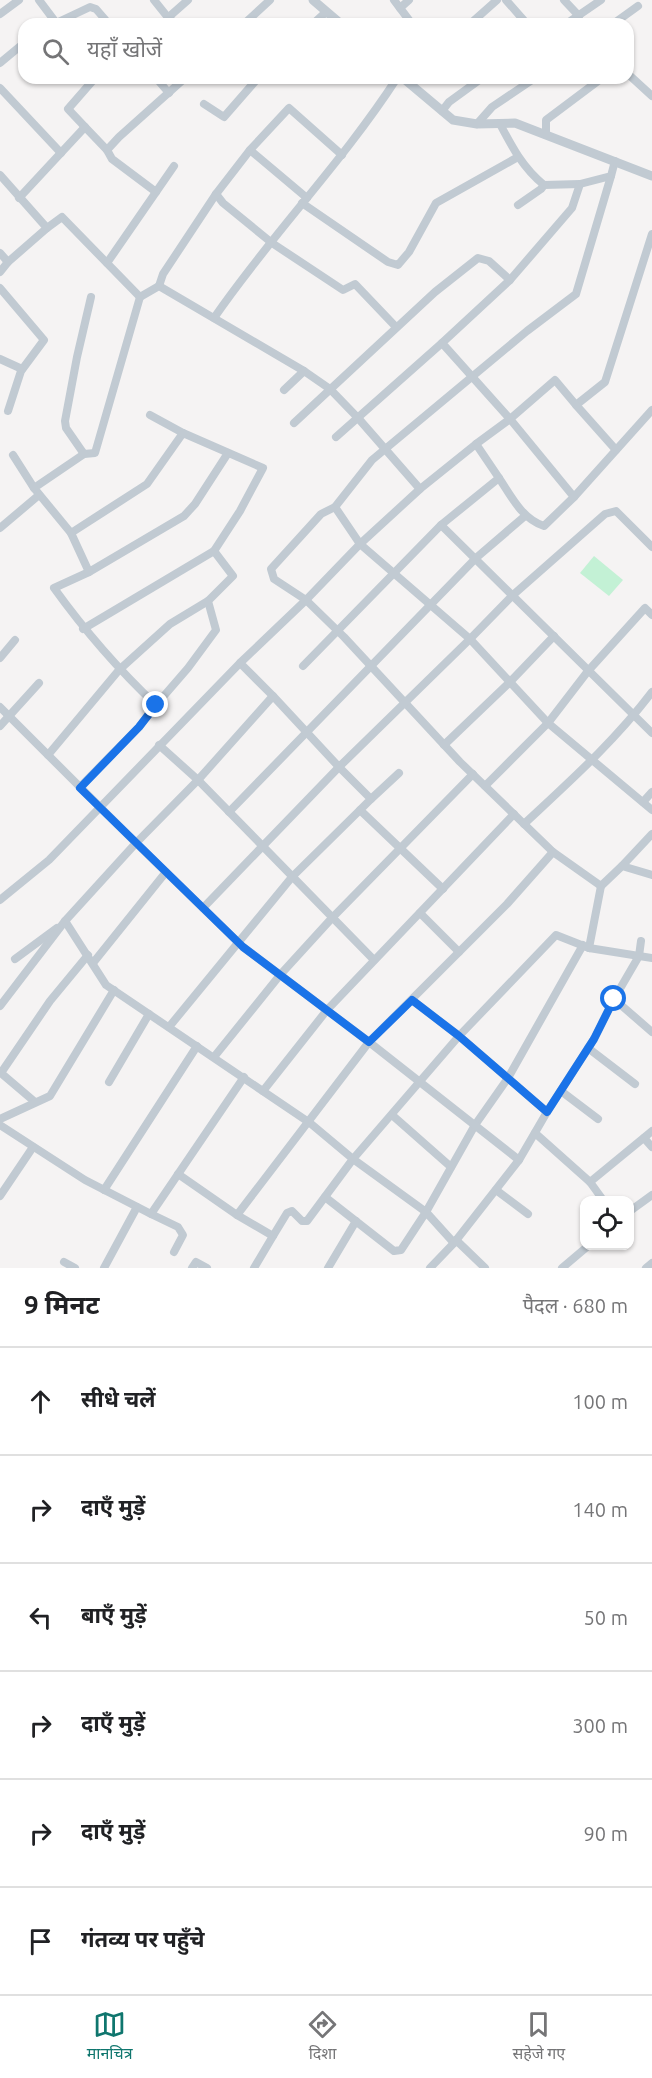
<!DOCTYPE html>
<html lang="hi">
<head>
<meta charset="utf-8">
<style>
  body { margin:0; font-family:Ubuntu,"Noto Sans Devanagari",sans-serif; background:#f2f2f2; color:#202124 }
  .controls { position:absolute; right:18px; bottom:18px; display:grid; overflow:hidden; border-radius:12px; box-shadow:0 2px 4px #0004 }
  .controls button { width:54px; height:54px; display:grid; place-items:center; padding:0; border:0; border-bottom:2px solid #e0e0e0; background:#fff; color:#202124; font:30px sans-serif }
  .stop { position:absolute; width:18px; height:18px; margin:-14px; border:4px solid #1a73e8; border-radius:50%; background:#fff }
  .stop.end { background:#1a73e8; border-color:#fff; box-shadow:0 2px 6px #0008 }
  .list { margin:0; padding:0; list-style:none }
  h2 { display:flex; justify-content:space-between; align-items:center; height:78px; margin:0; padding:0 24px; font-size:26px }
  h2 small { font-size:20px; font-weight:400; color:#757577 }
  .list li { display:grid; grid-template-columns:39px 1fr auto; gap:18px; align-items:center; box-sizing:border-box; height:108px; padding:0 24px; border-top:2px solid #e0e0e0 }
  .list b { display:block; font-size:22px; white-space:nowrap }
  .list em { font-size:20px; font-style:normal; color:#757577 }
  .icon { flex:none; width:33px; height:33px; fill:none; stroke:currentColor; stroke-width:2; stroke-linecap:round; stroke-linejoin:round }
  .map { position:relative; flex:none; width:652px; height:1268px; overflow:hidden }
  .search { position:absolute; background:#fff; box-shadow:0 2px 4px #0004; left:18px; right:18px; top:18px; height:66px; display:flex; align-items:center; gap:15px; box-sizing:border-box; padding:0 21px; border-radius:18px; color:#757577; font-size:22px }
  .sheet { height:726px; background:#fff }
  nav { display:flex; justify-content:space-around; align-items:center; box-sizing:border-box; height:84px; border-top:2px solid #e0e0e0; background:#fff; font-size:16px; color:#757577 }
  nav a { display:grid; justify-items:center; gap:3px }
  nav .on { color:#0f766e }
  .map>svg:first-child { display:block }
</style>
</head>
<body>
<div class="map">
<svg width="652" height="1268" viewBox="0 0 652 1268">
  <rect width="100%" height="100%" fill="#f5f3f3"/>
  <polygon fill="#c3f1d5" points="594,556 623,580 609,596 580,573"/>
  <g fill="none" stroke-linecap="round" stroke-linejoin="round">
    <g stroke="#c1cad2" stroke-width="8">
      <polyline points="39,0 57,24"/>
      <polyline points="154,0 170,20"/>
      <polyline points="394,0 412,24"/>
      <polyline points="506,0 527,24"/>
      <polyline points="564,0 579,16"/>
      <polyline points="400,8 409,0"/>
      <polyline points="0,14 19,0"/>
      <polyline points="54,24 90,7 96,9 109,24"/>
      <polyline points="173,24 170,20 171,15 188,0"/>
      <polyline points="244,24 270,0"/>
      <polyline points="313,24 326,12"/>
      <polyline points="470,24 497,0"/>
      <polyline points="566,24 601,0"/>
      <polyline points="613,24 638,6"/>
      <polyline points="0,63 24,43"/>
      <polyline points="628,74 652,96"/>
      <polyline points="156,78 169,93"/>
      <polyline points="0,88 61,153"/>
      <polyline points="204,104 224,117 258,78"/>
      <polyline points="442,111 449,102 482,78"/>
      <polyline points="477,124 492,107 535,78"/>
      <path d="M 500,124 C 512,147 523,168 544,185 L 580,184"/>
      <polyline points="85,127 68,109 95,78"/>
      <polyline points="546,135 546,120 602,78"/>
      <polyline points="107,150 112,159 156,192"/>
      <polyline points="250,150 307,198"/>
      <polyline points="615,161 611,176 580,184 572,208 510,280 442,343 510,419 574,497 652,410"/>
      <polyline points="0,175 47,228 62,217 140,297 159,286 304,371"/>
      <polyline points="611,176 576,294 527,331 372,460 335,507 321,514 271,569 274,579 306,600 360,544 470,639 513,595 605,514 616,511 652,547"/>
      <polyline points="216,194 223,203 272,243 343,290 355,284 396,327"/>
      <polyline points="19,198 85,127 107,150 119,137 185,78"/>
      <polyline points="302,203 388,262 398,265 409,252 436,203 518,157"/>
      <polyline points="518,205 541,189 544,185"/>
      <polyline points="0,253 8,262"/>
      <polyline points="107,263 174,166"/>
      <polyline points="0,272 8,262 47,228"/>
      <polyline points="159,286 163,274 216,194 250,150 289,108 342,155"/>
      <polyline points="0,288 44,340 21,371 8,411"/>
      <polyline points="140,297 95,453 84,454 34,488 71,533 147,484 183,433 263,468 240,511 214,551 233,576 208,601 216,630 188,668 156,705"/>
      <path d="M 214,318 C 271,235 342,163 397,78"/>
      <polyline points="0,359 22,369"/>
      <polyline points="284,390 304,371 330,389 358,418 420,489 476,444"/>
      <polyline points="150,415 183,433"/>
      <polyline points="294,423 435,292 478,258 489,261 510,280"/>
      <polyline points="336,437 442,343"/>
      <polyline points="616,450 576,405 605,382 652,234"/>
      <polyline points="84,454 66,428 65,421 77,357 91,297"/>
      <polyline points="13,455 34,488"/>
      <path d="M 499,478 C 511,496 522,519 544,526 L 574,497"/>
      <polyline points="335,507 360,544 420,489"/>
      <polyline points="441,525 499,478 476,444 510,419 555,380 576,405"/>
      <polyline points="0,528 39,495"/>
      <path d="M 71,533 L 89,572 L 54,588 C 85,631 118,669 156,705 L 139,727 L 80,787"/>
      <polyline points="89,572 184,516 195,504 228,453"/>
      <polyline points="83,629 214,551"/>
      <polyline points="0,658 15,640"/>
      <polyline points="303,666 441,525 652,733"/>
      <polyline points="273,696 240,663 306,600 344,637 460,762 553,852"/>
      <polyline points="0,707 136,843 65,921 106,985 310,1123 353,1159 307,1221 302,1221 292,1211 287,1213 273,1236"/>
      <polyline points="0,726 39,683"/>
      <polyline points="159,745 198,780 374,960"/>
      <polyline points="444,745 510,682 554,636"/>
      <polyline points="48,755 119,670 170,624 208,601"/>
      <polyline points="485,786 548,723 588,671 645,608 652,615"/>
      <polyline points="371,799 399,773"/>
      <polyline points="643,802 652,792"/>
      <polyline points="229,812 476,558 525,516"/>
      <path d="M 524,824 C 569,782 615,741 652,692"/>
      <polyline points="622,866 652,834"/>
      <polyline points="601,886 589,948 652,958"/>
      <polyline points="0,900 49,860 240,663"/>
      <polyline points="203,908 339,767 371,799 360,810 443,889"/>
      <polyline points="420,913 459,952"/>
      <polyline points="641,941 639,956 614,999 652,1032"/>
      <polyline points="583,945 508,1078 475,1125 426,1212 353,1159 459,1036 556,935 589,948"/>
      <polyline points="15,959 57,928"/>
      <polyline points="93,963 166,872"/>
      <polyline points="412,1000 459,1036 547,1112 519,1160"/>
      <polyline points="0,1006 65,921"/>
      <polyline points="169,1027 292,877 360,810"/>
      <polyline points="588,1048 635,1084"/>
      <polyline points="214,1057 280,975 332,918 473,774"/>
      <polyline points="109,1082 149,1014"/>
      <polyline points="263,1091 327,1010 514,814"/>
      <polyline points="561,1091 598,1119"/>
      <polyline points="35,1102 1,1073 50,1001 88,955"/>
      <polyline points="547,1112 594,1039 614,999"/>
      <polyline points="392,1115 451,1167"/>
      <polyline points="0,1119 50,1096 114,990"/>
      <polyline points="0,1125 85,1180 151,1214 244,1077"/>
      <polyline points="535,1133 590,1182"/>
      <polyline points="644,1138 652,1147"/>
      <polyline points="178,1174 237,1215"/>
      <polyline points="104,1190 197,1046"/>
      <polyline points="496,1190 528,1214"/>
      <polyline points="0,1196 33,1147"/>
      <polyline points="325,1197 394,1251 401,1250 426,1212 454,1243"/>
      <polyline points="603,1200 590,1182 652,1131"/>
      <polyline points="630,1211 652,1195"/>
      <polyline points="151,1214 178,1227 183,1235 174,1252"/>
      <polyline points="456,1240 485,1268"/>
      <polyline points="64,1262 75,1268"/>
      <polyline points="104,1268 137,1207"/>
      <polyline points="192,1268 196,1262 207,1268"/>
      <polyline points="254,1268 273,1236 237,1215 369,1042 243,947 136,843 198,780 273,696 339,767 470,639 548,723 652,810"/>
      <polyline points="328,1268 356,1221"/>
      <polyline points="430,1268 454,1243 519,1160 369,1042 507,904 553,852 601,886 622,866 652,875"/>
      <polyline points="562,1268 588,1246"/>
      <polyline points="646,1268 652,1263"/>
    </g>
    <g stroke="#c1cad2" stroke-width="9">
      <polyline points="313,0 341,24"/>
      <polyline points="403,78 453,120 477,124 515,123 652,176"/>
    </g>
  </g>
  <g fill="none" stroke-linecap="round" stroke-linejoin="round">
    <polyline stroke="#1a73e8" stroke-width="8" points="156,705 139,727 80,788 243,947 369,1042 412,1000 459,1036 547,1112 594,1039 614,999"/>
  </g>
</svg>
<div class="controls">
<button><svg class="icon" aria-label="locate" viewBox="0 0 24 24"><circle cx="12" cy="12" r="6"/><path d="M12 2v4M12 18v4M2 12h4M18 12h4"/></svg></button>
</div>
<div class="stop" style="left:614px;top:999px"></div>
<div class="stop end" style="left:156px;top:705px"></div>
<div class="search"><svg class="icon" aria-label="search" viewBox="0 0 24 24"><circle cx="10" cy="10" r="6"/><path d="M15 15l6 6"/></svg>यहाँ खोजें</div>
</div>
<section class="sheet">
<h2>9 मिनट<small>पैदल · 680 m</small></h2>
<ul class="list">
<li><svg class="icon" aria-label="ahead" viewBox="0 0 24 24"><path d="M12 20V5M6 11l6-6 6 6"/></svg><div><b>सीधे चलें</b></div><em>100 m</em></li>
<li><svg class="icon" aria-label="right" viewBox="0 0 24 24"><path d="M7 20v-9h11M14 6l5 5-5 5"/></svg><div><b>दाएँ मुड़ें</b></div><em>140 m</em></li>
<li><svg class="icon" aria-label="left" viewBox="0 0 24 24"><path d="M17 20v-9H6M10 6l-5 5 5 5"/></svg><div><b>बाएँ मुड़ें</b></div><em>50 m</em></li>
<li><svg class="icon" aria-label="right" viewBox="0 0 24 24"><path d="M7 20v-9h11M14 6l5 5-5 5"/></svg><div><b>दाएँ मुड़ें</b></div><em>300 m</em></li>
<li><svg class="icon" aria-label="right" viewBox="0 0 24 24"><path d="M7 20v-9h11M14 6l5 5-5 5"/></svg><div><b>दाएँ मुड़ें</b></div><em>90 m</em></li>
<li><svg class="icon" aria-label="arrive" viewBox="0 0 24 24"><path d="M6 21V4h12l-3 4 3 4H6"/></svg><div><b>गंतव्य पर पहुँचे</b></div></li>
</ul>
</section>
<nav>
<a class="on"><svg class="icon" aria-label="map" viewBox="0 0 24 24"><path d="M3 6l6-2 6 2 6-2v14l-6 2-6-2-6 2zM9 4v14M15 6v14"/></svg>मानचित्र</a>
<a><svg class="icon" aria-label="directions" viewBox="0 0 24 24"><path d="M12 3l9 9-9 9-9-9zM9 14v-3h6M13 9l2 2-2 2"/></svg>दिशा</a>
<a><svg class="icon" aria-label="saved" viewBox="0 0 24 24"><path d="M7 4h10v16l-5-4-5 4z"/></svg>सहेजे गए</a>
</nav>
</body>
</html>
